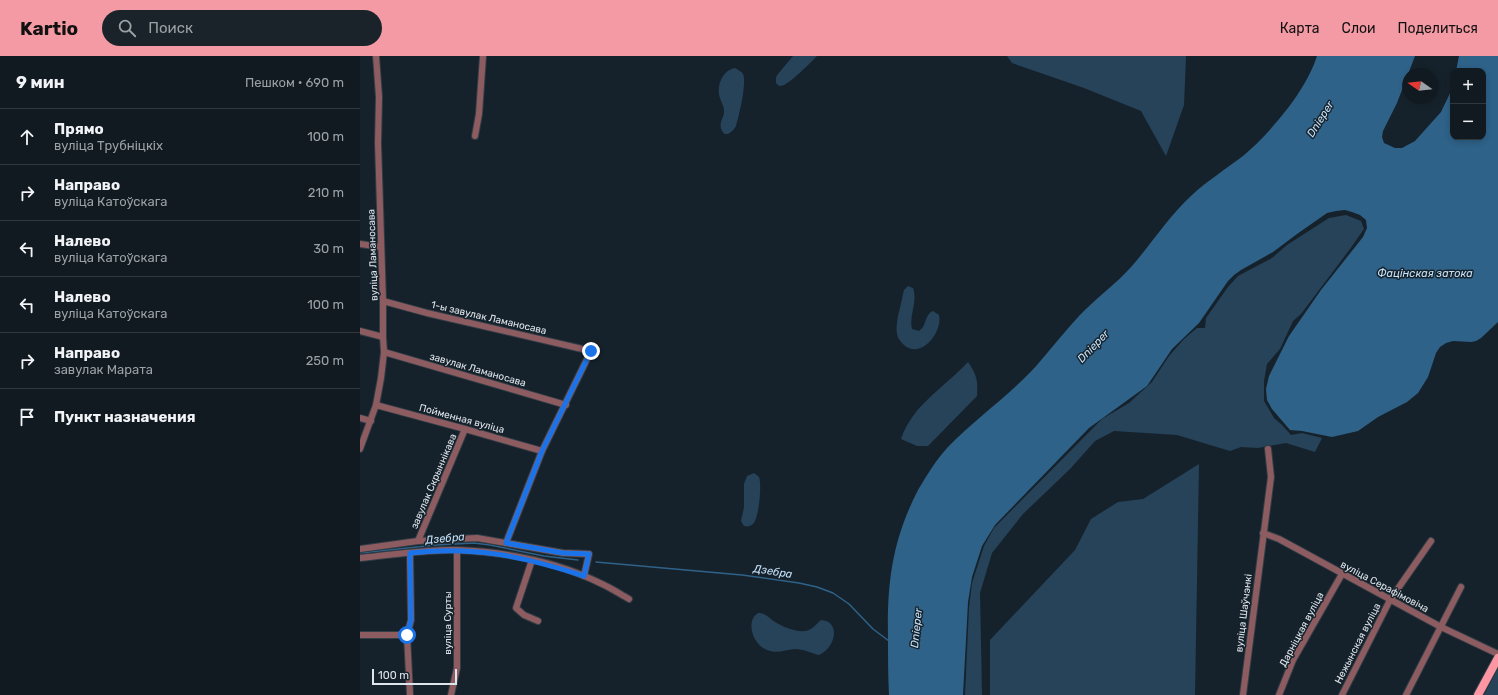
<!DOCTYPE html>
<html lang="ru">
<head>
<meta charset="utf-8">
<style>
  body { margin:0; font-family:Rubik,sans-serif; background:#192329; color:#f1f3f6 }
  .controls { position:absolute; right:12px; top:12px; display:grid; overflow:hidden; border-radius:8px; box-shadow:0 2px 6px #0003 }
  .controls button { width:36px; height:36px; display:grid; place-items:center; padding:0; border:0; border-bottom:1px solid #30383e; background:#101a20; color:#f1f3f6; font:20px sans-serif }
  .compass { position:absolute; left:1042px; top:12px; width:36px; height:36px; border-radius:50%; background:#101a20; box-shadow:0 2px 6px #0003; rotate:284deg }
  .scale { position:absolute; left:12px; bottom:10px; width:85px; box-sizing:border-box; padding-left:4px; border:2px solid #dee5ec; border-top:0; font-size:11px; line-height:14px; white-space:nowrap; color:#dee5ec; -webkit-text-stroke:3px #16222b; paint-order:stroke }
  .stop { position:absolute; width:12px; height:12px; margin:-9px; border:3px solid #1a73e8; border-radius:50%; background:#fff }
  .stop.end { background:#1a73e8; border-color:#fff; box-shadow:0 1px 4px #0008 }
  .list { margin:0; padding:0; list-style:none }
  h2 { display:flex; justify-content:space-between; align-items:center; height:52px; margin:0; padding:0 16px; font-size:17px }
  h2 small { font-size:13px; font-weight:400; color:#9ca1a5 }
  .list li { display:grid; grid-template-columns:26px 1fr auto; gap:12px; align-items:center; box-sizing:border-box; height:56px; padding:0 16px; border-top:1px solid #30383e }
  .list b { display:block; font-size:15px; white-space:nowrap }
  .list p { margin:0; font-size:13px; white-space:nowrap; color:#9ca1a5 }
  .list em { font-size:13px; font-style:normal; color:#9ca1a5 }
  .icon { flex:none; width:22px; height:22px; fill:none; stroke:currentColor; stroke-width:2; stroke-linecap:round; stroke-linejoin:round }
  .map { position:relative; flex:none; width:1138px; height:639px; overflow:hidden }
  header { display:flex; align-items:center; gap:24px; box-sizing:border-box; height:56px; padding:0 20px; background:#f49aa4; color:#111 }
  header strong { font-size:19px }
  nav { display:flex; gap:22px; margin-inline-start:auto; font-size:14px }
  .search { width:280px; height:36px; background:#192329; display:flex; align-items:center; gap:10px; box-sizing:border-box; padding:0 14px; border-radius:22px; color:#9ca1a5; font-size:15px }
  main { display:flex }
  aside { flex:1; background:#101a20 }
  .map>svg:first-child { display:block }
</style>
</head>
<body>
<header>
<strong>Kartio</strong>
<div class="search"><svg class="icon" aria-label="search" viewBox="0 0 24 24"><circle cx="10" cy="10" r="6"/><path d="M15 15l6 6"/></svg>Поиск</div>
<nav><a>Карта</a><a>Слои</a><a>Поделиться</a></nav>
</header>
<main>
<aside>
<h2>9 мин<small>Пешком · 690 m</small></h2>
<ul class="list">
<li><svg class="icon" aria-label="ahead" viewBox="0 0 24 24"><path d="M12 20V5M6 11l6-6 6 6"/></svg><div><b>Прямо</b><p>вуліца Трубніцкіх</p></div><em>100 m</em></li>
<li><svg class="icon" aria-label="right" viewBox="0 0 24 24"><path d="M7 20v-9h11M14 6l5 5-5 5"/></svg><div><b>Направо</b><p>вуліца Катоўскага</p></div><em>210 m</em></li>
<li><svg class="icon" aria-label="left" viewBox="0 0 24 24"><path d="M17 20v-9H6M10 6l-5 5 5 5"/></svg><div><b>Налево</b><p>вуліца Катоўскага</p></div><em>30 m</em></li>
<li><svg class="icon" aria-label="left" viewBox="0 0 24 24"><path d="M17 20v-9H6M10 6l-5 5 5 5"/></svg><div><b>Налево</b><p>вуліца Катоўскага</p></div><em>100 m</em></li>
<li><svg class="icon" aria-label="right" viewBox="0 0 24 24"><path d="M7 20v-9h11M14 6l5 5-5 5"/></svg><div><b>Направо</b><p>завулак Марата</p></div><em>250 m</em></li>
<li><svg class="icon" aria-label="arrive" viewBox="0 0 24 24"><path d="M6 21V4h12l-3 4 3 4H6"/></svg><div><b>Пункт назначения</b></div></li>
</ul>
</aside>
<div class="map">
<svg width="1138" height="639" viewBox="0 0 1138 639">
  <rect width="100%" height="100%" fill="#16222b"/>
  <g fill="#26435a">
    <path d="M 433,0 L 457,0 C 451,6 429,29 421,30 C 418,30 418,29 416,27 L 416,21 L 418,18 Z"/>
    <polygon points="647,0 826,0 824,49 806,100 781,55 724,32 652,7"/>
    <path d="M 375,12 C 378,14 381,15 383,18 C 387,27 379,60 376,70 C 372,77 364,83 361,72 C 359,66 365,60 364,54 C 364,50 361,46 360,42 C 356,31 362,14 375,12 Z"/>
    <polygon points="986,159 1001,165 1004,173 990,193 941,258 933,265 920,293 907,308 904,325 904,345 914,362 922,369 931,379 942,377 962,382 955,396 926,387 898,392 881,391 870,395 817,379 754,375 735,385 711,412 663,458 632,497 620,537 622,639 605,639 609,552 612,527 624,490 634,472 742,363 769,347 792,326 809,300 824,283 837,272 845,272 846,262 868,231 878,220 912,202 927,189 969,162"/>
    <path d="M 548,230 L 553,232 C 558,246 549,258 552,273 L 559,275 C 567,270 564,259 573,255 L 579,259 C 583,276 561,304 544,289 C 541,286 538,283 537,278 C 535,266 541,250 543,238 L 544,234 Z"/>
    <path d="M 608,306 C 617,319 618,325 617,340 L 568,390 L 557,390 L 541,383 C 552,349 585,331 608,306 Z"/>
    <polygon points="839,408 835,639 630,639 630,584 715,494 731,463 758,446 783,443"/>
    <path d="M 394,417 L 399,421 C 402,428 399,462 393,468 C 390,470 388,471 384,470 L 381,465 L 384,451 L 384,428 L 387,420 Z"/>
    <path d="M 398,557 C 406,557 409,562 415,566 C 423,571 439,578 449,574 C 454,572 457,567 461,564 C 481,565 476,592 459,599 C 451,597 443,593 435,593 C 425,594 417,598 407,594 C 393,589 385,565 398,557 Z"/>
    <polygon points="1138,612 1138,639 1124,639"/>
  </g>
  <path fill="#2f6289" d="M 957,0 L 1055,0 L 1037,47 L 1023,75 L 1022,81 L 1024,87 L 1035,92 L 1042,92 L 1055,85 L 1081,56 L 1093,31 L 1093,81 L 1123,81 L 1123,15 L 1096,15 L 1099,0 L 1138,0 L 1138,266 L 1121,282 L 1116,285 L 1111,286 L 1093,285 L 1086,287 L 1080,291 L 1076,297 L 1068,321 L 1058,337 L 1047,346 L 1018,361 L 998,375 L 972,381 L 942,375 L 930,374 L 912,353 L 907,344 L 906,333 L 909,320 L 929,280 L 961,234 L 1003,181 L 1007,172 L 1006,164 L 1000,159 L 992,156 L 985,154 L 976,155 L 967,157 L 937,178 L 913,196 L 881,214 L 874,219 L 868,225 L 839,267 L 812,293 L 787,330 L 729,372 L 635,469 L 622,490 L 612,521 L 608,546 L 603,639 L 529,639 C 528,620 528,601 528,582 C 527,526 532,485 558,434 C 567,419 576,404 588,391 C 616,362 650,339 677,309 C 691,293 704,276 719,260 C 736,242 756,228 772,210 C 792,187 809,160 832,139 C 847,125 866,113 883,100 C 911,76 946,35 957,0 Z"/>
  <g fill="none" stroke-linecap="round" stroke-linejoin="round">
    <g stroke="#2f6289" stroke-width="1.5">
      <polyline points="0,497 76,489 114,487 130,489 184,500 218,504"/>
      <polyline points="236,506 382,519 439,527 457,531 473,537 489,548 513,573 529,585"/>
    </g>
    <defs>
      <g id="minor">
        <polyline points="115,80 119,58 123,0"/>
        <polyline points="0,188 21,191"/>
        <polyline points="23,245 67,257 231,295 182,395 146,487"/>
        <polyline points="0,275 23,281"/>
        <polyline points="24,296 206,349"/>
        <polyline points="16,349 105,373 182,395"/>
        <polyline points="0,362 11,365"/>
        <polyline points="0,393 16,349 21,322 24,296 23,281 23,245 18,87 19,41 16,0"/>
        <polyline points="903,477 919,483 1081,571 1138,598"/>
        <polyline points="58,485 105,373"/>
        <polyline points="0,493 58,485 117,482 203,497 229,498 224,520"/>
        <path d="M 0,502 C 32,499 66,493 97,494 C 146,496 198,506 242,528 C 251,532 260,538 269,543"/>
        <polyline points="172,504 156,552 164,559 178,565"/>
        <polyline points="0,579 47,579"/>
        <polyline points="50,639 47,579 51,564 50,497"/>
        <polyline points="91,639 97,612 97,494"/>
        <polyline points="883,639 911,421 908,393"/>
        <polyline points="919,639 933,604 982,518"/>
        <polyline points="982,639 1030,544 1071,485"/>
        <polyline points="1046,639 1101,531"/>
      </g>
      <polyline id="major" points="1118,639 1138,602"/>
    </defs>
    <use href="#minor" stroke="#323d46" stroke-width="8"/>
    <use href="#major" stroke="#323d46" stroke-width="10"/>
    <use href="#minor" stroke="#8d5c61" stroke-width="6"/>
    <use href="#major" stroke="#fc96a3" stroke-width="8"/>
  </g>
  <g fill="none" stroke-linecap="round" stroke-linejoin="round">
    <path stroke="#1a73e8" stroke-width="5" d="M 47,579 L 51,564 L 50,497 C 115,490 163,500 224,520 L 229,498 L 203,497 L 146,487 L 182,395 L 231,295"/>
  </g>
  <g text-anchor="middle" stroke-width="3" stroke-linejoin="round" paint-order="stroke">
    <g font-size="10" fill="#dee5ec" stroke="#16222b">
      <text transform="translate(12 199) rotate(-92)" y="4">вуліца Ламаносава</text>
      <text transform="translate(129 261) rotate(13)" y="4">1-ы завулак Ламаносава</text>
      <text transform="translate(118 313) rotate(16)" y="4">завулак Ламаносава</text>
      <text transform="translate(102 362) rotate(15)" y="4">Пойменная вуліца</text>
      <text transform="translate(73 425) rotate(-67)" y="4">завулак Скрыннікава</text>
      <text transform="translate(1025 530) rotate(28)" y="4">вуліца Серафімовіча</text>
      <text transform="translate(883 557) rotate(-83)" y="4">вуліца Шаўчэнкі</text>
      <text transform="translate(87 567) rotate(-90)" y="4">вуліца Сурты</text>
      <text transform="translate(941 573) rotate(-62)" y="4">Дарніцкая вуліца</text>
      <text transform="translate(997 587) rotate(-63)" y="4">Нежынская вуліца</text>
    </g>
    <g font-size="11" font-style="italic" fill="#c5e2fa" stroke="#16222b">
      <text transform="translate(960 63) rotate(-58)" y="4">Dnieper</text>
      <text x="1065" y="221">Фацінская затока</text>
      <text transform="translate(733 290) rotate(-46)" y="4">Dnieper</text>
      <text transform="translate(85 482) rotate(-5)" y="4">Дзебра</text>
      <text transform="translate(413 515) rotate(9)" y="4">Дзебра</text>
      <text transform="translate(556 572) rotate(-84)" y="4">Dnieper</text>
    </g>
  </g>
</svg>
<div class="controls">
<button>+</button>
<button>−</button>
</div>
<svg class="compass" viewBox="-18 -18 36 36"><path d="M0-13l5 13h-10z" fill="#e53935"/><path d="M0 13l5-13h-10z" fill="#9ca1a5"/></svg>
<div class="scale">100 m</div>
<div class="stop" style="left:47px;top:579px"></div>
<div class="stop end" style="left:231px;top:295px"></div>
</div>
</main>
</body>
</html>
